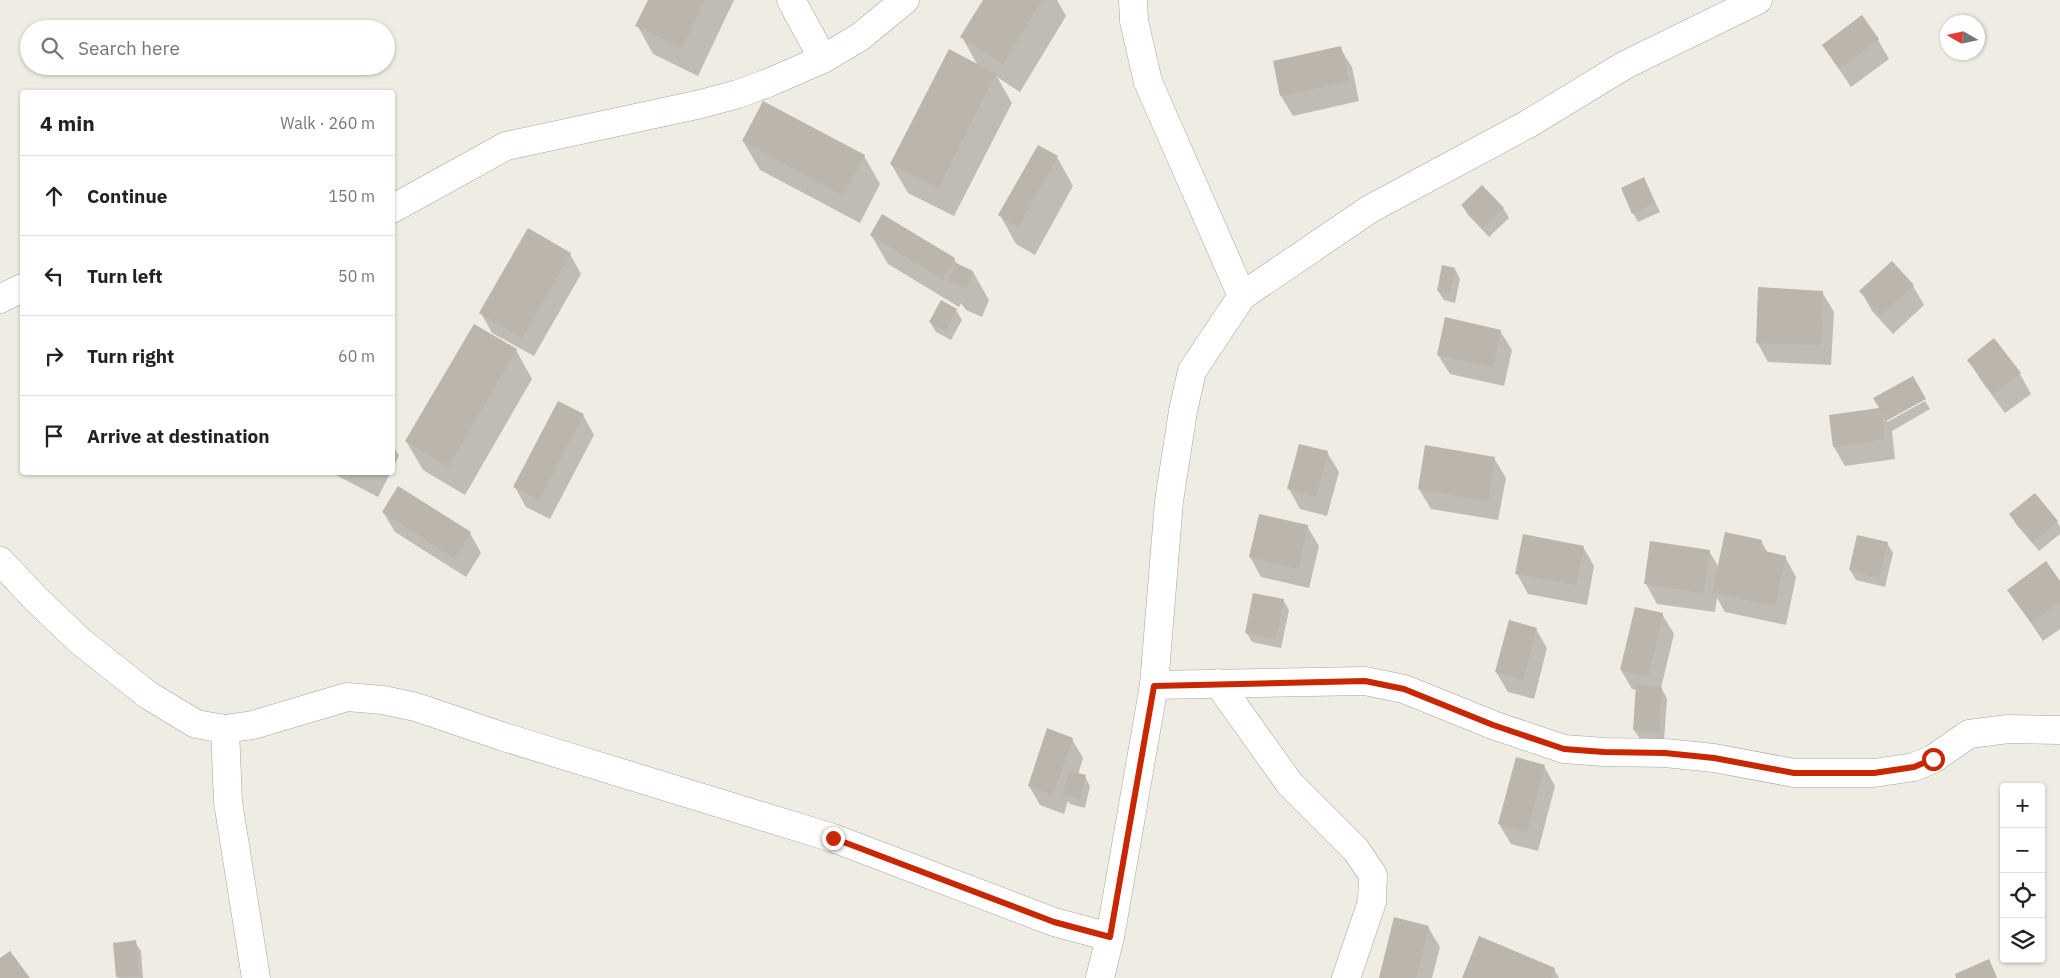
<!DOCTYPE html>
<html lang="en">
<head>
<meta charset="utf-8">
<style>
  body { margin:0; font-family:"IBM Plex Sans",sans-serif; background:#f6f6f6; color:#222 }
  .controls { position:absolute; right:15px; bottom:15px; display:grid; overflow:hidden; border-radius:5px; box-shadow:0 1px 4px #0004 }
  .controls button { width:45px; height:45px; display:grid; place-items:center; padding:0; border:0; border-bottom:1px solid #e0e0e0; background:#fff; color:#222; font:25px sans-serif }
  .compass { position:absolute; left:1940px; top:15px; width:45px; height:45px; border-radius:50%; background:#fff; box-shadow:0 1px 4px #0004; rotate:279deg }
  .stop { position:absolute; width:15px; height:15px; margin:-11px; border:4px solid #c82702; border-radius:50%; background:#fff }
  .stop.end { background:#c82702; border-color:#fff; box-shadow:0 1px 5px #0008 }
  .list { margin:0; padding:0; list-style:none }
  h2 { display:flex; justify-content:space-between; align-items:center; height:65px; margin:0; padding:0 20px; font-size:21px }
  h2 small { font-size:16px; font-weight:400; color:#767676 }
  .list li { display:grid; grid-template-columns:32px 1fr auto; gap:15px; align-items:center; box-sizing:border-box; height:80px; padding:0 20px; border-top:1px solid #e0e0e0 }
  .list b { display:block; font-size:19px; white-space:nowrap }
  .list em { font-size:16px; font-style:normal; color:#767676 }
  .icon { flex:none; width:28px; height:28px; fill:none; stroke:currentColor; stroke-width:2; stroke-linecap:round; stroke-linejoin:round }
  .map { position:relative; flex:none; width:2060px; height:978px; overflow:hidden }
  .search { position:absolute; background:#fff; box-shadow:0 1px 4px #0004; left:20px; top:20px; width:375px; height:55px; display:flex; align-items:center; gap:12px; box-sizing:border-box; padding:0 18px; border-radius:28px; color:#767676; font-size:19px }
  .panel { position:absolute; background:#fff; box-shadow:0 1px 4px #0004; left:20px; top:90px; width:375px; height:385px; border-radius:5px }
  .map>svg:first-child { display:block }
</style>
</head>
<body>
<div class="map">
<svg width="2060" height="978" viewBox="0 0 2060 978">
  <rect width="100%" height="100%" fill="#eeece3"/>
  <g fill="#0003">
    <polygon points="649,0 734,0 698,76 653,54 637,25"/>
    <polygon points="985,0 1057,0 1066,16 1020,92 997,77 1012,103 954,216 908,193 891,164 978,66 962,37"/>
    <polygon points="1878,40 1889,59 1851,87 1823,45"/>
    <polygon points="1340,48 1352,67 1359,101 1293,116 1281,96 1274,62"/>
    <polygon points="743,141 864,156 880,184 860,223 760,170"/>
    <polygon points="1057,157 1073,186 1035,255 1016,244 1000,215"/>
    <polygon points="1644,179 1660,212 1638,222 1633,213"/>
    <polygon points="1462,205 1503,208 1509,218 1489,237 1468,215"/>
    <polygon points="871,235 954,259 958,265 973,272 989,300 982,317 966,310 961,303 959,307 888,264"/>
    <polygon points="570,254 581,274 534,356 492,333 481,313"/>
    <polygon points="1455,269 1460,279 1455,303 1444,300 1438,291"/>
    <polygon points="1913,286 1924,305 1893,334 1872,311 1861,291"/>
    <polygon points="1822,292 1834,312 1831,365 1768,362 1757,342"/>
    <polygon points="956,310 962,320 951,340 936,332 930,322"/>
    <polygon points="1500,331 1512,350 1504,386 1450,374 1438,355"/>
    <polygon points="1994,340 2020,374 2031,394 2005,413 1980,379 1969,360"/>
    <polygon points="516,350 532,379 465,495 423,470 406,441"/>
    <polygon points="1925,401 1930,409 1892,431 1895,459 1845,466 1834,447 1881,409 1887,422"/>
    <polygon points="583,415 594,435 550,519 526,507 515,487"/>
    <polygon points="392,444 399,456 392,469"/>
    <polygon points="1327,452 1339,472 1327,516 1300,509 1289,489"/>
    <polygon points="1494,458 1506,478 1498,520 1431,509 1419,489"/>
    <polygon points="330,472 391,472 378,497"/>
    <polygon points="383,512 470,533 481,553 466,577 395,532"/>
    <polygon points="2011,515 2057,522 2060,527 2060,534 2039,551 2016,524"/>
    <polygon points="1307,526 1319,546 1309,588 1261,577 1250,557"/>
    <polygon points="1761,541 1768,553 1785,557 1796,577 1786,625 1725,612 1717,598 1715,612 1657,604 1646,584 1709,551 1719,568"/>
    <polygon points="1887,543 1893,553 1885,587 1856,580 1850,570"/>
    <polygon points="1583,547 1594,566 1587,605 1528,594 1517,574"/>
    <polygon points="2060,583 2060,629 2043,641 2009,590"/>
    <polygon points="1283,600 1289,610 1281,648 1252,642 1246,632"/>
    <polygon points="1662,614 1674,634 1661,688 1667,698 1664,741 1640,739 1634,730 1637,690 1632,689 1621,670"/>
    <polygon points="1536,629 1547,648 1534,699 1508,692 1496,672"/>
    <polygon points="1072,739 1083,758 1078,775 1085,777 1090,786 1085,808 1070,804 1068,801 1064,814 1040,805 1029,786"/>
    <polygon points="1544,766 1555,786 1538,851 1511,844 1499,824"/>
    <polygon points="1428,927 1440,947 1432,978 1380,978"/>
    <polygon points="135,942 141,951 143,978 118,978"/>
    <polygon points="1554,969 1559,978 1463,978"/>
  </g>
  <g fill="#bbb5ac">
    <polygon points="648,0 705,0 682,48 635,26"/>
    <polygon points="983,0 1042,0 1003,64 960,37"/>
    <polygon points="1862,15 1879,39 1839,69 1822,45"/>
    <polygon points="1341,46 1349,81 1280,96 1273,61"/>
    <polygon points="949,49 996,74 938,188 890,164"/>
    <polygon points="763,101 865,155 843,195 742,141"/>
    <polygon points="1038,145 1058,156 1018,227 998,215"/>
    <polygon points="1644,177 1655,202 1632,214 1621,188"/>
    <polygon points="1482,185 1504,208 1483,228 1461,205"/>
    <polygon points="882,214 955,258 942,279 870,235"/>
    <polygon points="528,228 571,253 522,338 479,313"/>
    <polygon points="1892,261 1914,285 1881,315 1859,291"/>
    <polygon points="956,263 973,271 966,289 948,281"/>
    <polygon points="1442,265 1455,268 1450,294 1437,291"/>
    <polygon points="1758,287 1823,291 1821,345 1756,343"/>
    <polygon points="941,300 957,309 945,331 929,322"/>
    <polygon points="1445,317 1501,330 1493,367 1437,355"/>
    <polygon points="474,324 517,349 448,467 405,441"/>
    <polygon points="1994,338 2021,373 1993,394 1967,360"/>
    <polygon points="1913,376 1926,399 1886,421 1881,411 1885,439 1833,447 1829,415 1879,408 1873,398"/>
    <polygon points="558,401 584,414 539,500 513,487"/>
    <polygon points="1299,444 1328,451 1316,497 1287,489"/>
    <polygon points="1425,445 1495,457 1488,501 1418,489"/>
    <polygon points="398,486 471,532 454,558 382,512"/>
    <polygon points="2035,493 2058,521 2033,543 2009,514"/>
    <polygon points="1259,514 1308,525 1298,569 1249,557"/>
    <polygon points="1725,532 1762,540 1760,550 1786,556 1775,606 1712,593"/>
    <polygon points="1523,534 1584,546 1576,585 1515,574"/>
    <polygon points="1857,535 1888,542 1879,578 1849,570"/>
    <polygon points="1650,541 1710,550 1704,593 1644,584"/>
    <polygon points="2046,561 2060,581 2060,601 2031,623 2007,590"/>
    <polygon points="1253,593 1284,599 1276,639 1245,633"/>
    <polygon points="1635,607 1663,613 1648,677 1620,670"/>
    <polygon points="1509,620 1537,628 1523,680 1495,672"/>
    <polygon points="1636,685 1662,687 1659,732 1633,730"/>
    <polygon points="1047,728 1073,738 1053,795 1028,786"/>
    <polygon points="1516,757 1545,765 1527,832 1498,824"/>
    <polygon points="1069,771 1086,775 1080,799 1063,795"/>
    <polygon points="1394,917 1429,926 1416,978 1379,978"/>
    <polygon points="1479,936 1555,968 1551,978 1462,978"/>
    <polygon points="136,940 139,975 116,977 113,943"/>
    <polygon points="10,951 30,978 0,978 0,958"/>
    <polygon points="1989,959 1997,978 1956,978 1955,974"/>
  </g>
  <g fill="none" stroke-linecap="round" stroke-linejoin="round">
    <defs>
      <g id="minor">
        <polyline points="791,0 823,59"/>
        <polyline points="1133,0 1134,21 1148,82 1242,296"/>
        <polyline points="392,209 506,146 701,104 738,94 768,83 823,59 860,37 905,0"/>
        <polyline points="0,299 22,288"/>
        <polyline points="0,561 37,600 80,641 148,695 196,724 225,729 253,725 347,697 383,700 416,707 504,737 833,838 1054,922 1110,937"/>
        <polyline points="1218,683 1290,784 1356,850 1373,875 1372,902 1346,978"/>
        <polyline points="1154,685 1365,681 1404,689 1493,725 1564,749 1604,752 1665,753 1714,758 1794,773 1874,773 1914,767 1933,759 1969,734 2008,729 2060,730"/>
        <polyline points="225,729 228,802 256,978"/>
        <polyline points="1100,978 1110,937 1154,685 1169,501 1183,411 1192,371 1242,296 1370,209 1528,124 1625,65 1758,0"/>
      </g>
    </defs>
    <use href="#minor" stroke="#a4a4a4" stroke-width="29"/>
    <use href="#minor" stroke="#fff" stroke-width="28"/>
  </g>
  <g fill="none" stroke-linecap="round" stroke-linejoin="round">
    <polyline stroke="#c82702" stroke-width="6" points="833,838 1054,922 1110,937 1154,686 1365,681 1404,689 1493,725 1564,749 1604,752 1665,753 1714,758 1794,773 1874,773 1914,767 1933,759"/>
  </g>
</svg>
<div class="controls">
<button>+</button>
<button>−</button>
<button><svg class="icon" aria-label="locate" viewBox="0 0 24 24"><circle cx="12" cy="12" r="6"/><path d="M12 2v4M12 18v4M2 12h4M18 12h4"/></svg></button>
<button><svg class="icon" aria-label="layers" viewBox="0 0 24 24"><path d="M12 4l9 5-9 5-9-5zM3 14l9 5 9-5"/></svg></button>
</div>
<svg class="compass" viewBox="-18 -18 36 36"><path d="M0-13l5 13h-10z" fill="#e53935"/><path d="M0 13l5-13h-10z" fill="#767676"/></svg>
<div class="stop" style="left:1933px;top:759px"></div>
<div class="stop end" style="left:833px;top:838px"></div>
<div class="search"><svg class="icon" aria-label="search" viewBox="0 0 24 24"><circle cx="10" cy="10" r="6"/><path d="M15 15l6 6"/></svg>Search here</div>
<section class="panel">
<h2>4 min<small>Walk · 260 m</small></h2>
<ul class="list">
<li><svg class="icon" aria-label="ahead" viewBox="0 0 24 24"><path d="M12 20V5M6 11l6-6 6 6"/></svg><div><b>Continue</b></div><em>150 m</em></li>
<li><svg class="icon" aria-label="left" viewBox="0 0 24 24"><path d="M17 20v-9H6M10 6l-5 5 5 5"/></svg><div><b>Turn left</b></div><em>50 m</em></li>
<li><svg class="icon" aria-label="right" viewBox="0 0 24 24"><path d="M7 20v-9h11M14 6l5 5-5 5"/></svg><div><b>Turn right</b></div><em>60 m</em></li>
<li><svg class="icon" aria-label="arrive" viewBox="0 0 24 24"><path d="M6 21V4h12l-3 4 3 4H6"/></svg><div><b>Arrive at destination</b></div></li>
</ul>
</section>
</div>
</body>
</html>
